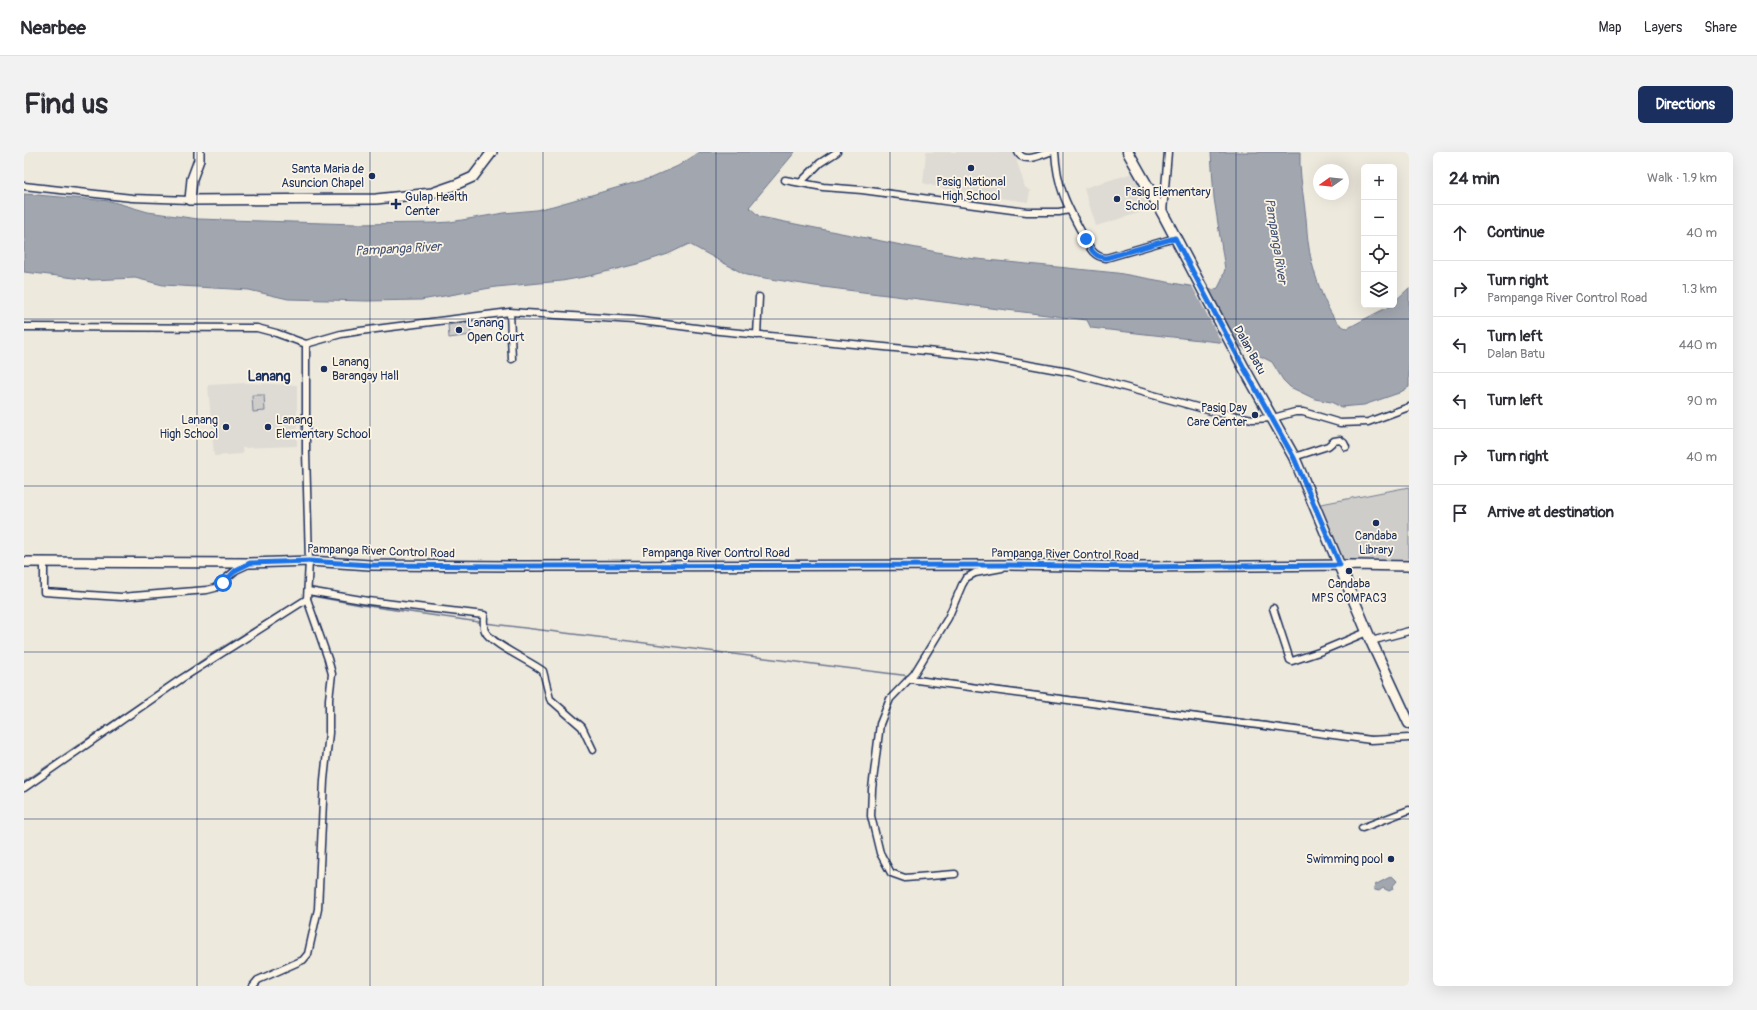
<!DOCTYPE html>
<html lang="en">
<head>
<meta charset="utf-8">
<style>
  body { margin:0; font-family:Pangolin,sans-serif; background:#f2f2f3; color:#2b2b33 }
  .controls { position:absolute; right:12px; top:12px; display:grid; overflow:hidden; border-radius:6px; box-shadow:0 4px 16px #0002 }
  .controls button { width:36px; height:36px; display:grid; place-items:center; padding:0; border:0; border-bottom:1px solid #e1e1e2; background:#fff; color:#2b2b33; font:20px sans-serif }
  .compass { position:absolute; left:1289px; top:12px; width:36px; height:36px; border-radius:50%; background:#fff; box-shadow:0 4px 16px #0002; rotate:255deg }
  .stop { position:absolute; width:12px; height:12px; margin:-9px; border:3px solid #1a73e8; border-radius:50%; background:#fff }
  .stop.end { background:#1a73e8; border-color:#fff; box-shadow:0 1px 4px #0008 }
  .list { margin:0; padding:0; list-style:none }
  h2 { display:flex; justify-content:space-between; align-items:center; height:52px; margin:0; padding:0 16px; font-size:17px }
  h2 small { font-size:13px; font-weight:400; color:#7c7c81 }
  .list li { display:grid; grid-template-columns:26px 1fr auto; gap:12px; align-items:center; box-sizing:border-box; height:56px; padding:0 16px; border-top:1px solid #e1e1e2 }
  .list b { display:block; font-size:15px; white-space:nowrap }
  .list p { margin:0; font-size:13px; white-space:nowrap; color:#7c7c81 }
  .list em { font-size:13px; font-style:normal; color:#7c7c81 }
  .icon { flex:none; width:22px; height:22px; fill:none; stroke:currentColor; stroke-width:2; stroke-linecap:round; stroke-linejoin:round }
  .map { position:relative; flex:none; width:1385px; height:834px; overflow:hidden; border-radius:6px }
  header { display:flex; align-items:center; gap:24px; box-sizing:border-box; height:56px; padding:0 20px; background:#fff; border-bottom:1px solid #e1e1e2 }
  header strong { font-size:19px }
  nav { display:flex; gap:22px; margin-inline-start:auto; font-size:14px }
  .intro { display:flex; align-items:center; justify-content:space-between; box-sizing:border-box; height:96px; padding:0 24px }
  h1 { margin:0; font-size:28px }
  .button { padding:10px 18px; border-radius:6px; background:#1b2f5e; color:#fff; font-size:14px; font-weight:700 }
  main { display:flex; gap:24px; padding:0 24px }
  aside { flex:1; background:#fff; border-radius:6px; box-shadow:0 4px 16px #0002 }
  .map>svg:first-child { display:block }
</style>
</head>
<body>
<header>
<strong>Nearbee</strong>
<nav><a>Map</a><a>Layers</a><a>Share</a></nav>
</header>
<div class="intro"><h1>Find us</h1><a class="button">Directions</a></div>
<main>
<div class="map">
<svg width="1385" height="834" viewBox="0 0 1385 834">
  <rect width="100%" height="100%" fill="#eee9dd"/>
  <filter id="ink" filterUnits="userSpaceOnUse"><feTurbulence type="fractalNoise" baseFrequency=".025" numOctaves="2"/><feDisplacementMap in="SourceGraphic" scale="8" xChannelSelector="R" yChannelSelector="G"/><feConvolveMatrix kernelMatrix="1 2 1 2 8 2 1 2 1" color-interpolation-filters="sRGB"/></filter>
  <g filter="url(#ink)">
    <g fill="#dedbd4">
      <polygon points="902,0 990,0 1001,35 1006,39 1004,50 931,40 899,31"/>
      <polygon points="1109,21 1128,57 1072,74 1060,36"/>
      <polygon points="223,231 273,233 273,294 218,296 219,302 190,304 184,233"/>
    </g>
    <g fill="#cfcdca" stroke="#757e94">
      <polygon points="446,170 447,183 425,186 424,173"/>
      <polygon points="228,243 240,243 241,259 229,260"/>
      <polygon points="1385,335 1385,409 1317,411 1292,353"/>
    </g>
    <g fill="#a2a7af" stroke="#6c778f">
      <path d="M 676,0 L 771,0 L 725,55 L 736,65 L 943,106 L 1093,121 L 1188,138 L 1194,136 L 1197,130 L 1201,117 L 1190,46 L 1187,0 L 1276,0 L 1276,13 C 1277,31 1280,48 1282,66 C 1283,76 1283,86 1285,96 C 1287,113 1305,176 1324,176 C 1332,172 1366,153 1370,153 L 1370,150 L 1385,136 L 1385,235 L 1375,241 L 1340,253 L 1317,255 L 1307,250 L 1291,247 L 1266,235 L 1259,228 L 1248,210 L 1212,192 L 1067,176 L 1063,168 L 791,134 L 722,123 L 665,92 L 644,102 L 613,112 L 565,124 L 538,129 L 472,135 L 397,148 L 343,149 L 264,147 L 225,138 L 139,133 L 111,126 L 68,128 L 0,120 L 0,42 L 86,49 L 124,60 L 174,67 L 331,72 L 410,71 L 426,70 L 480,61 L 512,58 L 529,54 L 627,26 L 654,14 Z"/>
      <polygon points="1368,724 1373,729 1368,735 1369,737 1365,739 1359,736 1355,739 1351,738 1350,736 1351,733"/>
    </g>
    <polygon fill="#eee9dd" points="1167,132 1185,136 1217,197 1211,194 1199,193"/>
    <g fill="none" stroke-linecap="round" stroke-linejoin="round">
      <g stroke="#6c778f" stroke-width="1.5">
        <polyline points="288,444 337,453 455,470"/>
        <polyline points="461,471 886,524"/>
        <polyline points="890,524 1354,585"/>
        <polyline points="0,630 183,505 277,447"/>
      </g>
      <defs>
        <g id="street">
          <path d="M 994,0 C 999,12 1017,3 1026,0"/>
          <path d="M 1031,0 C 1033,34 1042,52 1058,81 C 1065,93 1067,104 1082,106 L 1151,86"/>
          <polyline points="761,28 799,35 838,38 1003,60 1035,60 1045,58"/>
          <polyline points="777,30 796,11 813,0"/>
          <polyline points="0,34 108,46 166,48"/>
          <polyline points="1139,60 1144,0"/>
          <polyline points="486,160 488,207"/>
          <polyline points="0,175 233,176 252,181 282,192 317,182 336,179 486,160 610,168 695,179 954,204 1045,220 1191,260 1229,267 1249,266 1271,260 1279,260 1316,271 1344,270 1385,255"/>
          <polyline points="733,183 735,145"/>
          <polyline points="1270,305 1304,294 1310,289 1316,288 1320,291 1322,295"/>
          <polyline points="20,409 20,440 97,445 183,438 191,436 212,418 225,412"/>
          <path d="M 284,439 L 344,449 L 460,463 C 460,468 459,475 461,479 C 467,492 506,509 519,519 L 526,547 L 558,575 L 569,598"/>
          <polyline points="1249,456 1266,508 1268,509 1295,500 1343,480"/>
          <polyline points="1347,489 1385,479"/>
          <polyline points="885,527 1347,588 1385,586"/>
          <polyline points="0,636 157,527 283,447"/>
          <polyline points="1338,676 1385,658"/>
          <polyline points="931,722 881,726 867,721 856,701 847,664 848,637 856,572 866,547 890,522 924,466 938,433 942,426 951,421 978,416"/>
          <polyline points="229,834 234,828 279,808 284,802 294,757 300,628 305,581 305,547 308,522 304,507 283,447 285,409 282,300 282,192"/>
        </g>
        <g id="secondary">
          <polyline points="175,0 175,8 168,27 166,48 352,47 408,41 431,33 449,25 468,0"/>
          <polyline points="0,410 226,411 285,409 346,413 493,414 986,413 1114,415 1327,413 1385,414"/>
        </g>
        <polyline id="primary" points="1104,0 1139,62 1220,216 1270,305 1347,489 1385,571"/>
      </defs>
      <use href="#street" stroke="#1b2f5e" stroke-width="9"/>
      <use href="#secondary" stroke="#1b2f5e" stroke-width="12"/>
      <use href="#primary" stroke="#1b2f5e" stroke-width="13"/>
      <use href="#street" stroke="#fcf5e5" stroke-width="6"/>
      <use href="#secondary" stroke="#fcf5e5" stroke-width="9"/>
      <use href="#primary" stroke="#fcf5e5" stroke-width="10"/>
    </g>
  </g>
  <g fill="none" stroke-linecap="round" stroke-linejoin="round" filter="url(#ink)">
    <path stroke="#1a73e8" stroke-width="5" d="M 199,431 L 212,418 L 226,411 L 285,409 L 346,413 L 492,414 L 986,413 L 1114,415 L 1316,413 L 1270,306 L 1220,216 L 1151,86 L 1082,106 C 1070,105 1067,98 1062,87"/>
  </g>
  <path fill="none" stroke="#1b2f5e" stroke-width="1" stroke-opacity="0.55" d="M 173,0 L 173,834M 346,0 L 346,834M 519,0 L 519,834M 692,0 L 692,834M 866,0 L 866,834M 1039,0 L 1039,834M 1212,0 L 1212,834M 0,167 L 1385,167M 0,334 L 1385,334M 0,500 L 1385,500M 0,667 L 1385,667"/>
  <g fill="#1b2f5e" stroke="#fcf5e5" stroke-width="1.5">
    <circle cx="947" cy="16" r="4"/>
    <circle cx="348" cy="24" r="4"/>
    <circle cx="1093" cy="47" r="4"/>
    <path d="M370 46h4v4h4v4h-4v4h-4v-4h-4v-4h4z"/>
    <circle cx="435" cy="178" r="4"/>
    <circle cx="300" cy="217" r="4"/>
    <circle cx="1231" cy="263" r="4"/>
    <circle cx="202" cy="275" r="4"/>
    <circle cx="244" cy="275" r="4"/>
    <circle cx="1352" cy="371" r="4"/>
    <circle cx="1325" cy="419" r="4"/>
    <circle cx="1367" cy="707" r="4"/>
  </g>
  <g text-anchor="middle" stroke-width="3.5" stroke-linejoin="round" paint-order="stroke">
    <g font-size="12" fill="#1b2f5e" stroke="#fcf5e5" text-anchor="start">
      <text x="340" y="21" text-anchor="end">Santa Maria de<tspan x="340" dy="14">Asuncion Chapel</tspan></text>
      <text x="947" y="34" text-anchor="middle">Pasig National<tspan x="947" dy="14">High School</tspan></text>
      <text x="1101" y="44">Pasig Elementary<tspan x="1101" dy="14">School</tspan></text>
      <text x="381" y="49">Gulap Health<tspan x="381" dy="14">Center</tspan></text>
      <text x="443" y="175">Lanang<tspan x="443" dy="14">Open Court</tspan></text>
      <text x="308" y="214">Lanang<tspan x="308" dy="14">Barangay Hall</tspan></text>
      <text x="1223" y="260" text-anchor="end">Pasig Day<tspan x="1223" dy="14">Care Center</tspan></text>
      <text x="194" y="272" text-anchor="end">Lanang<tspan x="194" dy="14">High School</tspan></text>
      <text x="252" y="272">Lanang<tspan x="252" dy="14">Elementary School</tspan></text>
      <text x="1352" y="388" text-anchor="middle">Candaba<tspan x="1352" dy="14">Library</tspan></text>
      <text x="1325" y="436" text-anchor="middle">Candaba<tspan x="1325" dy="14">MPS COMPAC3</tspan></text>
      <text x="1359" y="711" text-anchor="end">Swimming pool</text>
    </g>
    <g font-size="12" fill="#1b2f5e" stroke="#fcf5e5">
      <text transform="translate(1226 198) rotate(61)" y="4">Dalan Batu</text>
      <text transform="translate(357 399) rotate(2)" y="4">Pampanga River Control Road</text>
      <text x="692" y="405">Pampanga River Control Road</text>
      <text transform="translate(1041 402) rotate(1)" y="4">Pampanga River Control Road</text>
    </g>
    <g font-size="13" font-style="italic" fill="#445376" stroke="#fcf5e5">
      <text transform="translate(1253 89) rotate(81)" y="5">Pampanga River</text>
      <text transform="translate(374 96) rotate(-3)" y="5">Pampanga River</text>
    </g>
    <g font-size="14" font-weight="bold" fill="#1b2f5e" stroke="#fcf5e5">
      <text x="245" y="229">Lanang</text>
    </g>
  </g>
</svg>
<div class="controls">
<button>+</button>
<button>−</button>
<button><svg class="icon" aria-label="locate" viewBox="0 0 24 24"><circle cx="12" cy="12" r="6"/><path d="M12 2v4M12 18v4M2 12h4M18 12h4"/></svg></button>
<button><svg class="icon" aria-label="layers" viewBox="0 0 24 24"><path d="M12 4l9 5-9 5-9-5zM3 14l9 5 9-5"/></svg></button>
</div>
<svg class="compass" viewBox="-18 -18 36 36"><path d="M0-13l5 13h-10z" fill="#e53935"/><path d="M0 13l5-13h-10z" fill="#7c7c81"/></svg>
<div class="stop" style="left:199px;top:431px"></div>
<div class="stop end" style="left:1062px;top:87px"></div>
</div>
<aside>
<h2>24 min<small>Walk · 1.9 km</small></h2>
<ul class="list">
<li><svg class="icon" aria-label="ahead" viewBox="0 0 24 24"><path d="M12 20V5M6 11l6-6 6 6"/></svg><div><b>Continue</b></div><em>40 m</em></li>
<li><svg class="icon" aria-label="right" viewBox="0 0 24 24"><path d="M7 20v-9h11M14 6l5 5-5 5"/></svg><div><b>Turn right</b><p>Pampanga River Control Road</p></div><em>1.3 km</em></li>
<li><svg class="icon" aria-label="left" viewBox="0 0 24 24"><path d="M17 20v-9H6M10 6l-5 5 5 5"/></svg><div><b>Turn left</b><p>Dalan Batu</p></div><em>440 m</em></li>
<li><svg class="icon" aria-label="left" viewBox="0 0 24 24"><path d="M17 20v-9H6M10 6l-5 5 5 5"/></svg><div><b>Turn left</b></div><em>90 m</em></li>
<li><svg class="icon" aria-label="right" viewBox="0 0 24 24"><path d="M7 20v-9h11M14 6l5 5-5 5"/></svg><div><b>Turn right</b></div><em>40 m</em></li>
<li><svg class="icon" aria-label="arrive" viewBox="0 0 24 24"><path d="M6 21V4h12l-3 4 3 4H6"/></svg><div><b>Arrive at destination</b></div></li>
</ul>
</aside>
</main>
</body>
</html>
